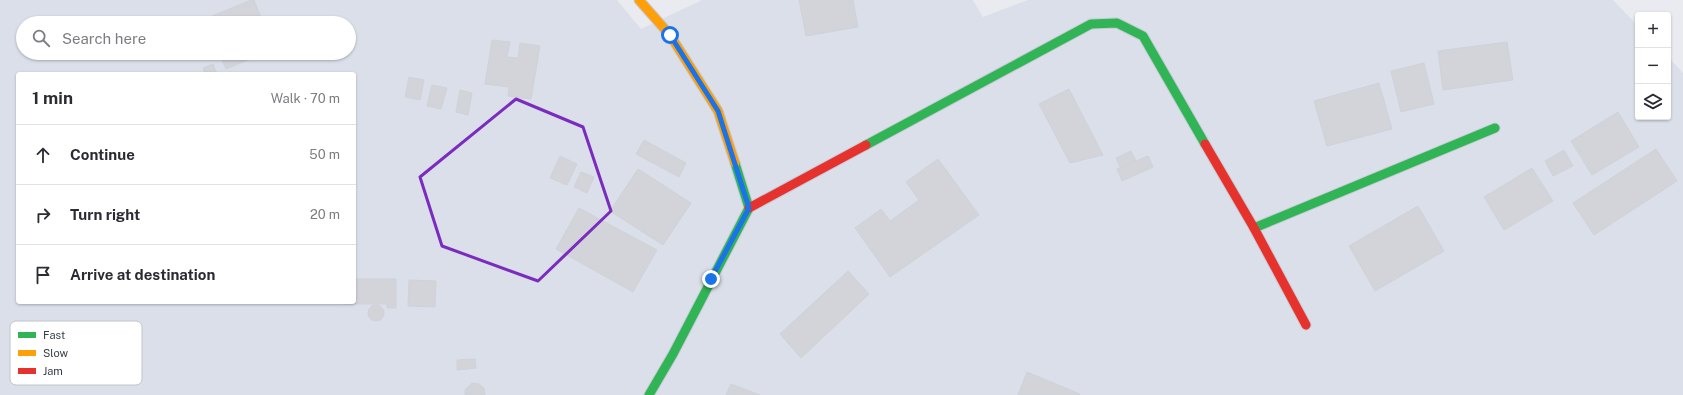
<!DOCTYPE html>
<html lang="en">
<head>
<meta charset="utf-8">
<style>
  body { margin:0; font-family:"Public Sans",sans-serif; background:#f7f7f7; color:#2b2b33 }
  .controls { position:absolute; right:12px; top:12px; display:grid; overflow:hidden; border-radius:4px; box-shadow:0 1px 3px #0004 }
  .controls button { width:36px; height:36px; display:grid; place-items:center; padding:0; border:0; border-bottom:1px solid #e1e1e2; background:#fff; color:#2b2b33; font:20px sans-serif }
  .stop { position:absolute; width:12px; height:12px; margin:-9px; border:3px solid #1a73e8; border-radius:50%; background:#fff }
  .stop.end { background:#1a73e8; border-color:#fff; box-shadow:0 1px 4px #0008 }
  .list { margin:0; padding:0; list-style:none }
  h2 { display:flex; justify-content:space-between; align-items:center; height:52px; margin:0; padding:0 16px; font-size:17px }
  h2 small { font-size:13px; font-weight:400; color:#7c7c81 }
  .list li { display:grid; grid-template-columns:26px 1fr auto; gap:12px; align-items:center; box-sizing:border-box; height:60px; padding:0 16px; border-top:1px solid #e1e1e2 }
  .list b { display:block; font-size:15px; white-space:nowrap }
  .list em { font-size:13px; font-style:normal; color:#7c7c81 }
  .icon { flex:none; width:22px; height:22px; fill:none; stroke:currentColor; stroke-width:2; stroke-linecap:round; stroke-linejoin:round }
  .map { position:relative; flex:none; width:1683px; height:395px; overflow:hidden }
  .search { position:absolute; background:#fff; box-shadow:0 1px 3px #0004; left:16px; top:16px; width:340px; height:44px; display:flex; align-items:center; gap:10px; box-sizing:border-box; padding:0 14px; border-radius:22px; color:#7c7c81; font-size:15px }
  .panel { position:absolute; background:#fff; box-shadow:0 1px 3px #0004; left:16px; top:72px; width:340px; height:232px; border-radius:4px }
  .map>svg:first-child { display:block }
</style>
</head>
<body>
<div class="map">
<svg width="1683" height="395" viewBox="0 0 1683 395">
  <rect width="100%" height="100%" fill="#eaebf0"/>
  <path fill="#dadfe9" fill-rule="evenodd" d="M 0,0 L 617,0 L 641,29 L 702,0 L 973,0 L 983,17 L 1028,0 L 1613,0 L 1638,26 L 1638,117 L 1668,117 L 1668,57 L 1683,73 L 1683,395 L 0,395 ZM 23,23 L 349,23 L 349,53 L 23,53 ZM 18,74 L 354,74 L 354,302 L 18,302 Z"/>
  <g fill="#d2d4da" stroke="#cfd2d9">
    <polygon points="251,0 254,0 263,23 207,23 205,19"/>
    <polygon points="799,0 853,0 858,27 806,36"/>
    <polygon points="492,40 510,42 507,57 518,58 520,43 540,46 531,99 508,96 509,87 485,84"/>
    <polygon points="1507,42 1513,80 1443,90 1438,51"/>
    <polygon points="219,53 265,53 226,69"/>
    <polygon points="1424,63 1434,104 1401,112 1391,71"/>
    <polygon points="213,64 217,74 205,74 203,68"/>
    <polygon points="409,77 424,80 420,100 405,97"/>
    <polygon points="1379,83 1392,129 1327,146 1314,101"/>
    <polygon points="432,85 447,88 441,109 427,106"/>
    <polygon points="1069,89 1103,155 1070,163 1039,104"/>
    <polygon points="460,90 472,93 468,115 456,112"/>
    <polygon points="1618,112 1639,147 1592,175 1571,141"/>
    <polygon points="644,140 686,163 679,177 636,154"/>
    <polygon points="1656,149 1677,181 1594,235 1573,203"/>
    <polygon points="1564,150 1573,166 1553,176 1545,161"/>
    <polygon points="1131,151 1136,161 1121,169 1116,158"/>
    <polygon points="560,156 577,164 567,185 550,178"/>
    <polygon points="1148,156 1153,167 1122,181 1117,169"/>
    <polygon points="938,159 979,215 890,277 855,228 881,209 890,221 919,200 906,182"/>
    <polygon points="1532,168 1553,201 1504,230 1484,197"/>
    <polygon points="638,169 691,203 663,245 610,211"/>
    <polygon points="581,172 594,177 587,193 574,187"/>
    <polygon points="1418,206 1444,251 1375,291 1349,246"/>
    <polygon points="579,208 657,250 633,292 556,249"/>
    <polygon points="848,271 869,294 801,358 780,334"/>
    <polygon points="354,279 396,279 396,308 387,308 387,304 343,304 343,302 354,302"/>
    <polygon points="409,280 436,281 435,307 408,306"/>
    <circle cx="376" cy="313" r="8"/>
    <polygon points="475,359 476,368 457,370 457,360"/>
    <polygon points="1027,372 1080,394 1079,395 1018,395"/>
    <polygon points="472,383 479,384 484,388 485,395 465,395 465,390"/>
    <polygon points="731,384 760,395 726,395"/>
  </g>
  <g fill="none" stroke-linecap="round" stroke-linejoin="round">
    <defs>
      <g id="fast">
        <polyline points="866,145 1091,24 1117,23 1143,36 1205,144"/>
        <polyline points="1254,228 1495,128"/>
        <polyline points="649,395 673,354 749,208 735,163"/>
      </g>
      <polyline id="slow" points="639,0 670,35 718,111 735,163"/>
      <g id="jam">
        <polyline points="1205,144 1254,228 1306,325"/>
        <polyline points="749,208 866,145"/>
      </g>
    </defs>
    <use href="#fast" stroke="#c6cad6" stroke-width="11"/>
    <use href="#slow" stroke="#c6cad6" stroke-width="11"/>
    <use href="#jam" stroke="#c6cad6" stroke-width="11"/>
    <use href="#fast" stroke="#30b455" stroke-width="9"/>
    <use href="#slow" stroke="#ff9f0a" stroke-width="9"/>
    <use href="#jam" stroke="#e5322d" stroke-width="9"/>
  </g>
  <g fill="none" stroke-linecap="round" stroke-linejoin="round">
    <polyline stroke="#1a73e8" stroke-width="5" points="670,35 718,111 749,208 711,279"/>
  </g>
  <path fill="none" stroke="#7b2cbf" stroke-width="3" stroke-linejoin="round" d="M 516,99 L 583,127 L 611,211 L 538,281 L 442,246 L 420,177 Z"/>
  <rect x="10" y="321" width="132" height="64" rx="6" fill="#fff" stroke="#c2c4c8" stroke-width="1"/>
  <rect x="18" y="332" width="18" height="6" fill="#30b455"/>
  <rect x="18" y="350" width="18" height="6" fill="#ff9f0a"/>
  <rect x="18" y="368" width="18" height="6" fill="#e5322d"/>
  <g font-size="11" fill="#343c47">
    <text x="43" y="339">Fast</text>
    <text x="43" y="357">Slow</text>
    <text x="43" y="375">Jam</text>
  </g>
</svg>
<div class="controls">
<button>+</button>
<button>−</button>
<button><svg class="icon" aria-label="layers" viewBox="0 0 24 24"><path d="M12 4l9 5-9 5-9-5zM3 14l9 5 9-5"/></svg></button>
</div>
<div class="stop" style="left:670px;top:35px"></div>
<div class="stop end" style="left:711px;top:279px"></div>
<div class="search"><svg class="icon" aria-label="search" viewBox="0 0 24 24"><circle cx="10" cy="10" r="6"/><path d="M15 15l6 6"/></svg>Search here</div>
<section class="panel">
<h2>1 min<small>Walk · 70 m</small></h2>
<ul class="list">
<li><svg class="icon" aria-label="ahead" viewBox="0 0 24 24"><path d="M12 20V5M6 11l6-6 6 6"/></svg><div><b>Continue</b></div><em>50 m</em></li>
<li><svg class="icon" aria-label="right" viewBox="0 0 24 24"><path d="M7 20v-9h11M14 6l5 5-5 5"/></svg><div><b>Turn right</b></div><em>20 m</em></li>
<li><svg class="icon" aria-label="arrive" viewBox="0 0 24 24"><path d="M6 21V4h12l-3 4 3 4H6"/></svg><div><b>Arrive at destination</b></div></li>
</ul>
</section>
</div>
</body>
</html>
